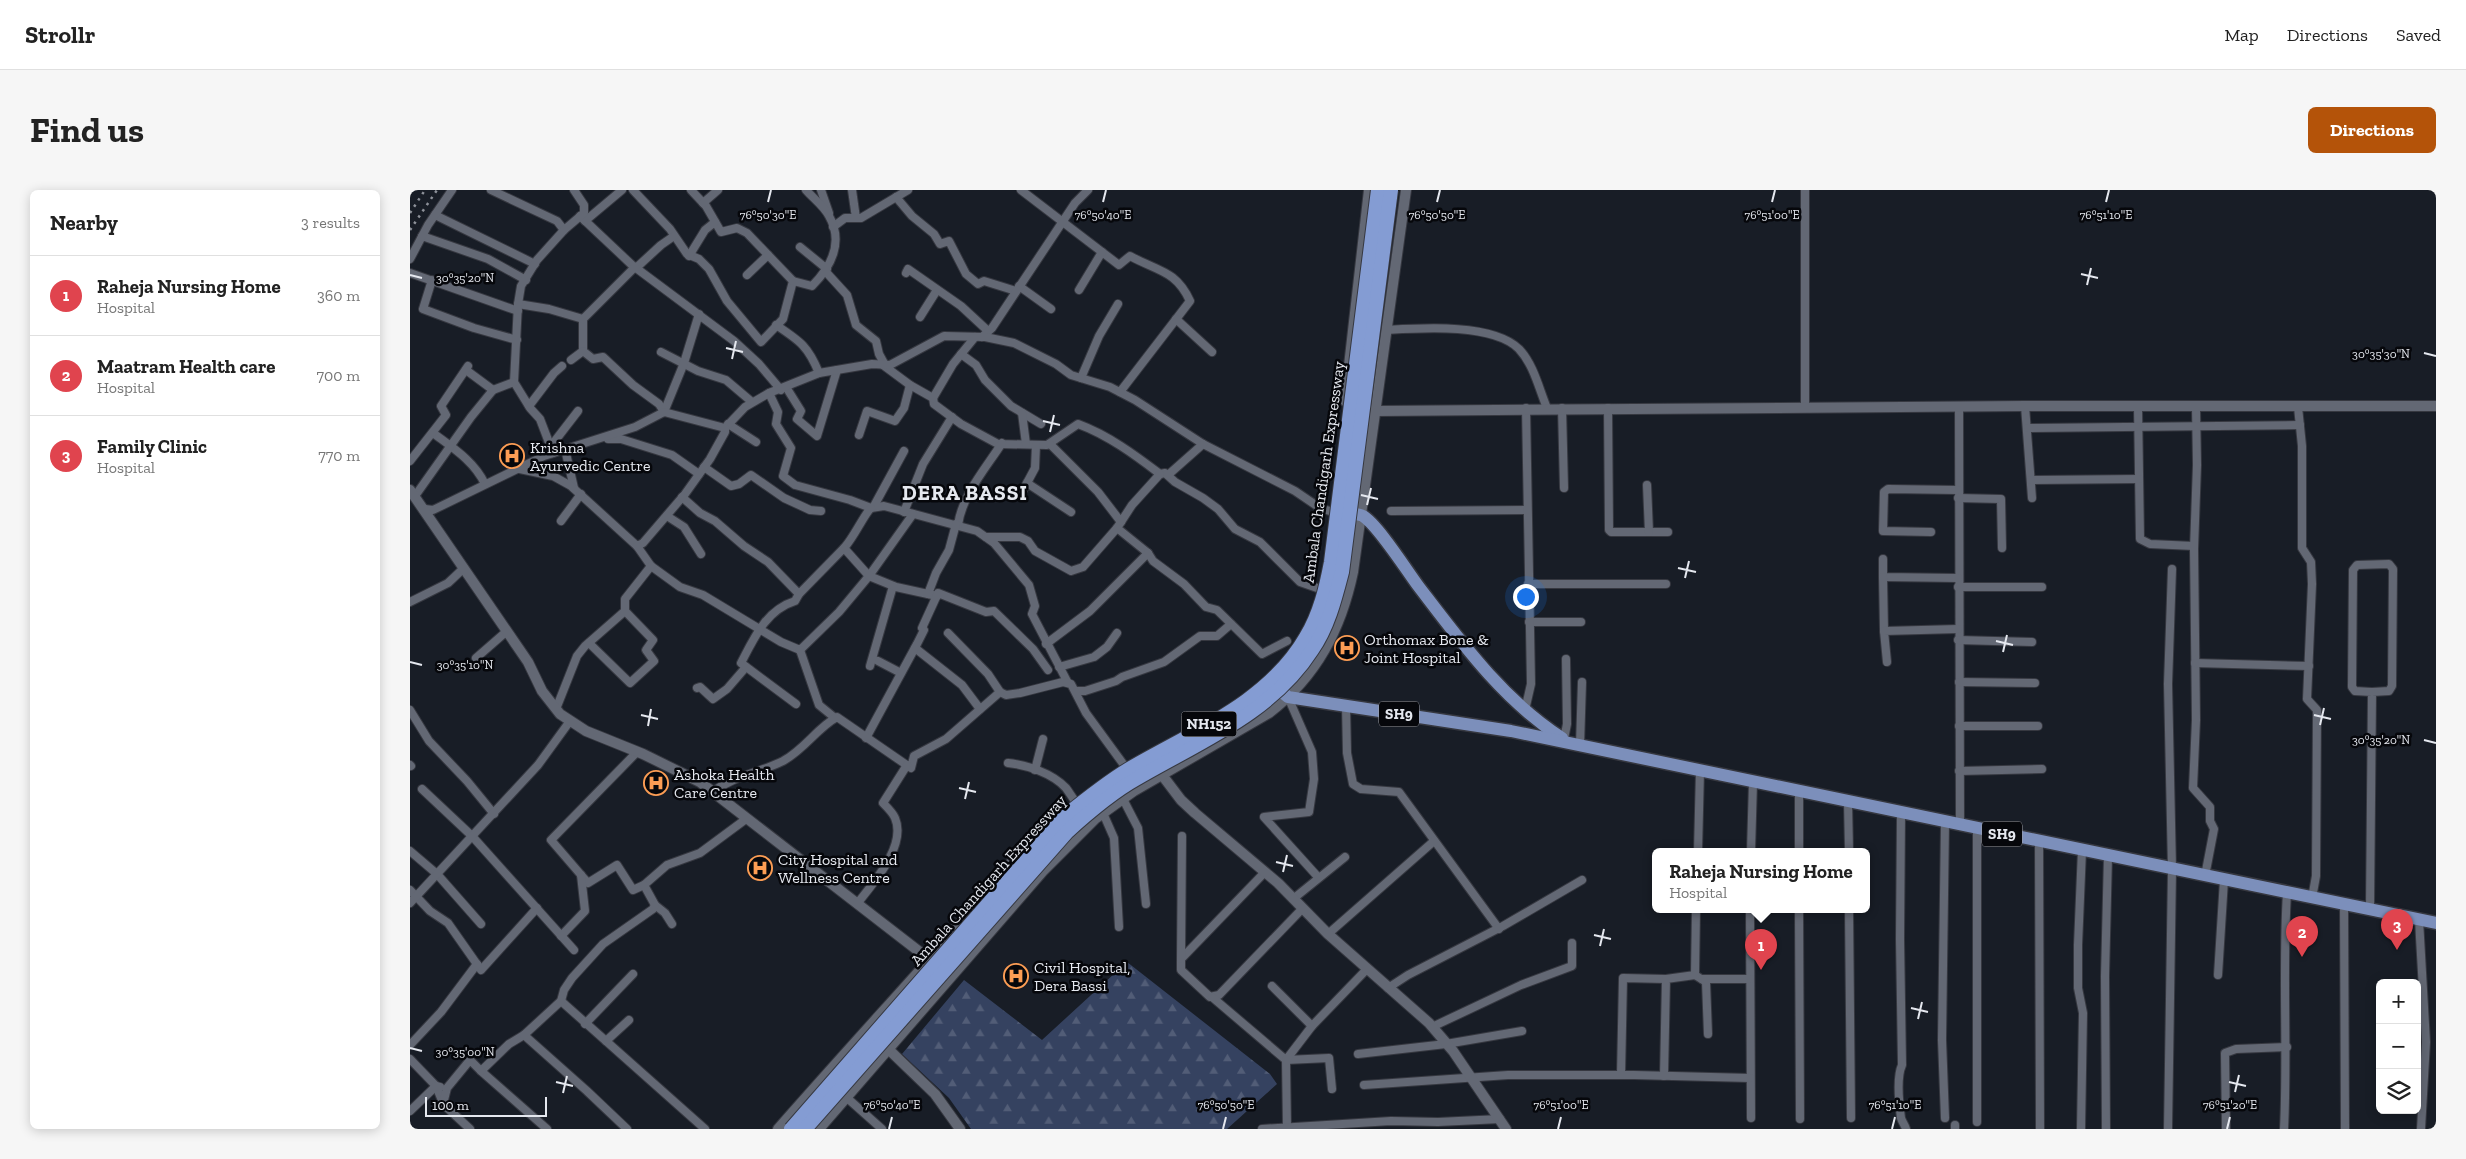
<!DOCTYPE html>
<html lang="en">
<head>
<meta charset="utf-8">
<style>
  body { margin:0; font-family:"Zilla Slab",serif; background:#f6f6f6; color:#222 }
  .controls { position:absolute; right:15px; bottom:15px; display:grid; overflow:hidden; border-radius:8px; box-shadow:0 2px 12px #0003 }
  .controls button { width:45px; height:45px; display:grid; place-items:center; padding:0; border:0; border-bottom:1px solid #e0e0e0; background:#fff; color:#222; font:25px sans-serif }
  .scale { position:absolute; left:15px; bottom:12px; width:122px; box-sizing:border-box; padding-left:5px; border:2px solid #e5e8ef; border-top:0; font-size:14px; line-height:18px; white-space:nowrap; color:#e5e8ef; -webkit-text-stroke:4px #06070b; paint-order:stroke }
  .you { position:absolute; left:1115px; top:406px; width:18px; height:18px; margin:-12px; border:4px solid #fff; border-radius:50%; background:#1a73e8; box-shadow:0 0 0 8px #1a73e833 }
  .badge { display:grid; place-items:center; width:32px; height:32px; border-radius:50%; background:#b45309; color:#fff; font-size:16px; font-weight:700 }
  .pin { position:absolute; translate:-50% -41px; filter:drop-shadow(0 1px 2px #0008) }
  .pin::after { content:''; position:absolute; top:26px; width:18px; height:15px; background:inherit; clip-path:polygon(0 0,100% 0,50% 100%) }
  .popup { position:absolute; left:1242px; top:658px; width:218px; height:65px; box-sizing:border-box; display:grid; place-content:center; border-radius:8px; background:#fff; filter:drop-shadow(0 1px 4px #0005); font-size:16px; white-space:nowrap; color:#767676 }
  .popup b { font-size:19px; color:#222 }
  .popup::after { content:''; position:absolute; left:50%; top:100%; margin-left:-10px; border:10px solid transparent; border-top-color:#fff }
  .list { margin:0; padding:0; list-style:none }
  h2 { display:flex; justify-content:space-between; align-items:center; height:65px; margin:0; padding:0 20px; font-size:21px }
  h2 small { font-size:16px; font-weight:400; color:#767676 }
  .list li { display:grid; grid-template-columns:32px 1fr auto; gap:15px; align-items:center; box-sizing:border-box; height:80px; padding:0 20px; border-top:1px solid #e0e0e0 }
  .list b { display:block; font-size:19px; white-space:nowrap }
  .list p { margin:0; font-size:16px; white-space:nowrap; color:#767676 }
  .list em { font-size:16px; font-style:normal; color:#767676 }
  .icon { flex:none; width:28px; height:28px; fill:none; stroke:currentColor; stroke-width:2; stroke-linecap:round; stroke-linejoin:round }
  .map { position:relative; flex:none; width:2026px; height:939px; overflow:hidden; border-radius:8px }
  header { display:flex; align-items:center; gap:30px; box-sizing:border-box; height:70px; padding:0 25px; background:#fff; border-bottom:1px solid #e0e0e0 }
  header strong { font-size:24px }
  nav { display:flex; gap:28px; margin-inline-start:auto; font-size:18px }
  .intro { display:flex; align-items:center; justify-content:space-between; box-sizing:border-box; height:120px; padding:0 30px }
  h1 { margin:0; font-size:35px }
  .button { padding:12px 22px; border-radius:8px; background:#b45309; color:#fff; font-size:18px; font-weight:700 }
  main { display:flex; gap:30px; padding:0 30px }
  aside { flex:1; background:#fff; border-radius:8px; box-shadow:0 2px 12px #0003 }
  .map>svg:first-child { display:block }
</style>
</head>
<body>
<header>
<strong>Strollr</strong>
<nav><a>Map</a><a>Directions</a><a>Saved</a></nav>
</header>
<div class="intro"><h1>Find us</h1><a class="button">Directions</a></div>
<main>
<aside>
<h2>Nearby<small>3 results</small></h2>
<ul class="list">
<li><span class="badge" style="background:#e0444e">1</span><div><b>Raheja Nursing Home</b><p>Hospital</p></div><em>360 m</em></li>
<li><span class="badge" style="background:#e0444e">2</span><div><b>Maatram Health care</b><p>Hospital</p></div><em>700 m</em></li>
<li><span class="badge" style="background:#e0444e">3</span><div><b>Family Clinic</b><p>Hospital</p></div><em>770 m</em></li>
</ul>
</aside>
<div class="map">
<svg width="2026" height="939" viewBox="0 0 2026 939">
  <defs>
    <pattern id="forest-firs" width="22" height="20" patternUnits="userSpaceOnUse" patternTransform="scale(1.25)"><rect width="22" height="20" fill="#354260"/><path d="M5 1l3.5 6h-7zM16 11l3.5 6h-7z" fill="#525d77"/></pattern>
  </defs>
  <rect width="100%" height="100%" fill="#181d26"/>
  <polygon fill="url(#forest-firs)" points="717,772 860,884 867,894 817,939 561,939 539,908 492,864 554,790 632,850"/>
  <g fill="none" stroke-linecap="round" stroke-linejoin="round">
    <defs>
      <g id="minor">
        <polyline points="81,0 147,31 154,40"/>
        <polyline points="223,0 260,39 277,64 289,69 299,79 317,111 351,152 373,129 383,91 337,43 327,38 311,42 296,16 281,0"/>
        <polyline points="411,0 419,23"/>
        <polyline points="442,0 446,28"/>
        <path d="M 611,0 L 709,75 L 720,66 C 747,81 766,80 780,111 L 710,202"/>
        <polyline points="1395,0 1395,217"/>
        <polyline points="486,7 502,26 524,44 530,54 539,51 556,84 568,94 574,91 606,101"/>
        <polyline points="293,13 308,0"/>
        <polyline points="25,25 125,74"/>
        <polyline points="170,26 222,75 324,151 349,174 371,200"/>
        <polyline points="175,31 212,0"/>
        <polyline points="423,37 435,28 451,28 498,0"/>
        <polyline points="12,46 78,69 116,90"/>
        <polyline points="390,57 417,79"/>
        <polyline points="279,66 295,40 305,32"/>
        <polyline points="0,69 18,35 42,0"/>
        <polyline points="226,78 251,55 264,46"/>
        <polyline points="416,82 437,105 446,135 466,151 469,164 475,175"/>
        <polyline points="0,83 108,121"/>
        <polyline points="496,83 498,79 551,116 578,141"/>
        <polyline points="337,85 358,65"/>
        <polyline points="22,90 13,119 64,138 107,150"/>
        <path d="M 383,91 L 402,96 C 421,77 434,52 419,26 C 414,16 403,8 396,0"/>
        <polyline points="609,96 641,119"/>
        <polyline points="669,100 692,62"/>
        <polyline points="108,114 139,119 173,129 173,161"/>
        <polyline points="510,127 527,100"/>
        <polyline points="173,129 225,77"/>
        <polyline points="766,129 802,162"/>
        <path d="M 366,135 C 390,151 398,156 409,183"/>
        <path d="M 978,140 C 1011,138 1083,133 1109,159 C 1124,175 1129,199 1137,218"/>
        <polyline points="572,147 582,138 665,13 678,0"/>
        <polyline points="251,162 288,181 316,190 342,212"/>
        <polyline points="551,164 566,175 575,190 601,216 631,234"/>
        <polyline points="161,170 173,161 183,169 193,167 223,195 249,214 254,222"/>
        <path d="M 473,175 L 500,195 L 523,208 L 524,214 L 551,234 L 588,254 L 637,255 L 668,234 C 698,245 725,265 750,284 L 755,283 L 765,292 L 793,308 L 808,319 L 825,339 L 850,352 L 890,392 L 910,399"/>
        <polyline points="56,180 83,200"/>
        <polyline points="671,188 689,146 708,114"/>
        <polyline points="376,197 391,221 387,229 407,246 427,180"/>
        <polyline points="359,203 368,222 366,234 381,258 373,286 385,295 440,310 461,318 474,316 567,341 584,353 619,395 625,416 622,424 658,493"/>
        <polyline points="523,208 543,174 565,147"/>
        <polyline points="119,216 144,183 152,176"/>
        <polyline points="1549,216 1550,635"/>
        <polyline points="1615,216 1622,308"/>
        <polyline points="1728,217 1730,349 1740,354 1784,356"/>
        <polyline points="1786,217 1787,275 1784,359 1786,530 1783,598 1800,617 1800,631 1804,639 1795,686"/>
        <polyline points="1888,217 1892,256 1892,358 1901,372 1902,394 1897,509 1907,520 1906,686 1902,708"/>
        <polyline points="1152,218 1154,298"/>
        <polyline points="1198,218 1199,340 1201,342 1258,342"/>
        <polyline points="254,222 274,173 289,124"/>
        <polyline points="612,223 616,254"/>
        <polyline points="318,234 346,252"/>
        <polyline points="1618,238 1890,235"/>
        <path d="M 23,243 C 43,258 64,271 75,294"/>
        <polyline points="449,245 457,221 485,231 494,218 500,195"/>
        <polyline points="198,249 211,249 262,265 289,284"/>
        <polyline points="640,254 688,302 711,332"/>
        <polyline points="141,256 168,221"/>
        <polyline points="155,259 164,298"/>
        <polyline points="143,263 130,229 120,218 104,192 108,114 111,96 127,70 154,40 174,23 174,15 164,0"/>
        <polyline points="0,271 36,225 31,216 58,176"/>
        <polyline points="294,277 321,296 329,294 341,285 374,308 400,320 411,321"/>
        <polyline points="105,278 143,286 161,296 227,356 233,353 275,304 300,269 315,242 315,238 335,217 359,203 409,183 462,174 480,175 534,146 575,147 604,153 646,174 661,185 700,197 725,210 793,254 885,301 910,318 923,322"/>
        <polyline points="750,284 722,315 707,338 738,363 743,371 774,394 796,417 807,420 852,464 877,451"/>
        <polyline points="758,285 793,254"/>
        <polyline points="1621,290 1729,289"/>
        <polyline points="617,293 661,322"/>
        <polyline points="1237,295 1239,342"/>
        <polyline points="5,306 61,227 83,200 104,192"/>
        <polyline points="610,306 625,278 626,255"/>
        <polyline points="272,307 290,323 305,331 334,356 358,372 389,404"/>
        <polyline points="1548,308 1591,309 1592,358"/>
        <polyline points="464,316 494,261"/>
        <polyline points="15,319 23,320 134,266 225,237 254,222 315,238"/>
        <polyline points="981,321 1117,320"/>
        <polyline points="494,322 513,274 542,227"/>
        <polyline points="257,326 274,337 291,364"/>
        <polyline points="151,331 171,304"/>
        <path d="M 548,335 C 552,305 576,278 592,253"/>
        <polyline points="1521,342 1473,341 1474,302 1478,299 1548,300"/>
        <polyline points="576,347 610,347 618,351 625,361 661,381 673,377 707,338"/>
        <polyline points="227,356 241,376 270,397 293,405 371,452 390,460 429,422 459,386 503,324"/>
        <path d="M 434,358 C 443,349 455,323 461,318"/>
        <polyline points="1473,369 1473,387 1548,388"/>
        <polyline points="1473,387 1474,441"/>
        <polyline points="1118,394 1256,394"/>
        <polyline points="1548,397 1632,397"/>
        <polyline points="518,404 526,383 539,360 546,334"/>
        <polyline points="0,412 38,393 54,378"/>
        <polyline points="1119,432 1171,432"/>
        <polyline points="538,443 578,484 590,502"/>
        <polyline points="1548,450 1622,452"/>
        <polyline points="179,453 220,493 244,471 236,460 243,450 215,421"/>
        <polyline points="636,454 680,421 738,363"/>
        <polyline points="505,458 552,495 570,519"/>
        <polyline points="390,460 409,515 425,528"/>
        <polyline points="66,468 97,441"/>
        <polyline points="468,471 491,483"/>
        <polyline points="1477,472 1474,441 1548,439"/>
        <polyline points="1785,473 1899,476"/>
        <polyline points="460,476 483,396"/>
        <polyline points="649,477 684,467 697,457 707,443"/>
        <polyline points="1549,492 1625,493"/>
        <polyline points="287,498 290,497 303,509 317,499 336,477"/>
        <polyline points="666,501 675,501 706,491 712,487 754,472 790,446 807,446 821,434"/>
        <polyline points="878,507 902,562 904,589 899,622 854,627 908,687"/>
        <path d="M 386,514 L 331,473 C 344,448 356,420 385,411 L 389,404 L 434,358 L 459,386 L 486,397 L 527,406"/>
        <polyline points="936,516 937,563 943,594 951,599 989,602 1089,739"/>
        <polyline points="146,519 167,466 175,456 215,421 215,409 241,376"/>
        <polyline points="0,520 19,551 57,591 84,624"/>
        <polyline points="1115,520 1121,494 1116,218"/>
        <polyline points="1549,536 1628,536"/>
        <polyline points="456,548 507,454 514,440 512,438 528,403 576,422 584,421 623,459 638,480"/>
        <polyline points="1154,549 1157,534 1156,469"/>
        <polyline points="1170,555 1172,492"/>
        <polyline points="227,562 141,650 178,693 207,675 223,700 234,695 257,675 290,663 336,629"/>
        <path d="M 598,573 C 617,575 642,583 656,598 C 659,602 662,607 665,611"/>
        <polyline points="0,575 1,576"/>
        <polyline points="625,580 633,549"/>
        <polyline points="1549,581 1632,579"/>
        <polyline points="12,599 62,646 164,760"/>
        <polyline points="1389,601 1389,661"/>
        <path d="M 302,602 C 326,585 349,583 373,571 C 395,559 407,538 427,527 L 501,578 L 504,566 L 536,549 L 590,502 L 596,505 L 610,503 L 653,492 L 661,494 L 676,523 L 714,575"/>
        <polyline points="713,609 728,638 736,714"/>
        <polyline points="1438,612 1439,661"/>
        <polyline points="693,623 704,648 709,737"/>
        <path d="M 1491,623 L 1490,749 L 1492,875 C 1486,888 1489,913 1491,928 C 1492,932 1495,935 1496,939"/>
        <polyline points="1629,651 1630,939"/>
        <polyline points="0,661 27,684 71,734"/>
        <polyline points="1288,661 1290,580"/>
        <polyline points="1341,661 1343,592"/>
        <polyline points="855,682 771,769 771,780 800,807 809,805 892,719"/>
        <polyline points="234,695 245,715 255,723 262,734"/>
        <polyline points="0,700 20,721 38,733 71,780 127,718"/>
        <polyline points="883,709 935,667"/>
        <polyline points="0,713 128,575 160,531"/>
        <path d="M 447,714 C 463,693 497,656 485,628 C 483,623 477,617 473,613 L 497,575"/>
        <polyline points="1934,714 1935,939"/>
        <polyline points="1286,719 1285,785 1296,792 1298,844"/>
        <polyline points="1340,719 1341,928"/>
        <polyline points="1389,719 1390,929"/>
        <polyline points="1439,719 1441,928"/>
        <polyline points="1960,719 1962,502 1979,501 1982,496 1983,379 1979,374 1947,375 1943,380 1942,497 1945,501 1962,502"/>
        <polyline points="2009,730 2016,852 2011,939"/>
        <polyline points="918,744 1024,651"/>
        <polyline points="151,746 175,721 171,685"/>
        <polyline points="771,769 772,646"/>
        <polyline points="1808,785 1814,690"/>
        <polyline points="1292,789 1340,789"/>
        <polyline points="862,796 902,836"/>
        <polyline points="978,798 998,785 1093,736 1172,690"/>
        <polyline points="802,807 876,870 919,868 922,899"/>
        <polyline points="151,811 295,939"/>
        <polyline points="175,834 223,784"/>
        <polyline points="1022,837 1111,795 1162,776 1162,753"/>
        <polyline points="114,845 99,854 71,881 137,939"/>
        <polyline points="196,851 219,830"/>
        <polyline points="0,855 31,822 67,774"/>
        <polyline points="948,864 1036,854 1112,841"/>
        <polyline points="0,869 26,896 33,913"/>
        <polyline points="1211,885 1213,788 1256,789"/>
        <polyline points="1254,886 1256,789 1285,785"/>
        <polyline points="954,895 1098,885 1224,885 1340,888"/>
        <polyline points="436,907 472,939"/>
        <polyline points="0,921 26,896 30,897"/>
        <polyline points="1535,928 1532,850 1535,632"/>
        <polyline points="1567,932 1567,639"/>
        <polyline points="1545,935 1545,939"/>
        <polyline points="877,938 876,870 902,836 957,779"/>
        <polyline points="60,939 33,914 37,898 60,870 71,881"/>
        <polyline points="217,939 177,901 114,845 151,811 154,800 162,788 193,754 243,719 245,715"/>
        <polyline points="852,939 981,931 1028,932 1090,929"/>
        <polyline points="1671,939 1673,823 1668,798 1668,755 1672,660"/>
        <polyline points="1696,939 1695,786 1698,666"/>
        <polyline points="1758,939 1762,679 1758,494 1762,379"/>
        <polyline points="1816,939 1815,863 1826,859 1877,857"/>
        <path d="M 1874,939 C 1878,860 1872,781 1877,703"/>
      </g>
      <g id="tertiary">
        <polyline points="935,211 959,0"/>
        <polyline points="966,221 1615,216 2026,216"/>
        <polyline points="0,300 118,472 132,501 150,524 176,541 233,564 290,592 524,773"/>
        <polyline points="749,581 771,610 785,623 868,693 918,744 1019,833 1043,861 1096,939"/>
        <polyline points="473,854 525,904 550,939"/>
        <path d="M 368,939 C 418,882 469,826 520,769 C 562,720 600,668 649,625"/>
        <path d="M 409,939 L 633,681 L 685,629 L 724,601 L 859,523 C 907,486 931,439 943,382 L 996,0"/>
      </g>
      <g id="primary">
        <path d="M 930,323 C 937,324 947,323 953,326 C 968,335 997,381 1009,397 C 1051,452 1093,510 1152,548"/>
        <polyline points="861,493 878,507 1101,541 2026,733"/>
      </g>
    </defs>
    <use href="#minor" stroke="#363840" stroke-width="10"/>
    <use href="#tertiary" stroke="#363840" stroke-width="12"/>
    <use href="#primary" stroke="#363840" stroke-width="15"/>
    <use href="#minor" stroke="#636874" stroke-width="8"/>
    <use href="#tertiary" stroke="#636874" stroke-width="10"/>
    <use href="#primary" stroke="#7c8fbb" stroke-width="12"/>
    <g stroke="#8d9199" stroke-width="2.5" stroke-dasharray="2.5 5" stroke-linecap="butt">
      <polyline points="0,23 15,0"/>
      <polyline points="0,40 27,0"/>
    </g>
    <defs>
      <g id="trunk-bridge">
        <path d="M 381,939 L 655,626 C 676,609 696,593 719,579 C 782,542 858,513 896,447 C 910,424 916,398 921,372 L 968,0"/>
        <path d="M 395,939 L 657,642 C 679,622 701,603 726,589 C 789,552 861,524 902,460 C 918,437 925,409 932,382 L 981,0"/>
      </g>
    </defs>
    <use href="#trunk-bridge" stroke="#363840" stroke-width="16" stroke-linecap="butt"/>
    <use href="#trunk-bridge" stroke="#849cd3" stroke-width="14"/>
  </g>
  <path fill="none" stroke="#e5e8ef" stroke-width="2" d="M 358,12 L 361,0M 693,12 L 696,0M 1027,12 L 1030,0M 1362,12 L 1365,0M 1696,12 L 1699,0M 1671,84 L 1688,88M 0,85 L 12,88M 1677,95 L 1681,78M 316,158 L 333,162M 2014,163 L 2026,166M 322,169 L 326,151M 633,231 L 650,235M 640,242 L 644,225M 951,305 L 968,309M 957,315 L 961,298M 1268,378 L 1286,382M 1275,388 L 1279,371M 1586,451 L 1603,455M 1593,462 L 1597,445M 0,472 L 12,475M 231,525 L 248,529M 1904,525 L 1921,529M 1910,535 L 1914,518M 238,536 L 241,519M 2014,550 L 2026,553M 549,598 L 566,602M 555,609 L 559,592M 866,672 L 883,676M 873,682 L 877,665M 1184,745 L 1201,749M 1190,756 L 1194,739M 1501,818 L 1518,822M 1508,829 L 1512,812M 0,858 L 12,861M 146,892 L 163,896M 1819,892 L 1836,896M 1825,902 L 1829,885M 153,903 L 157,886M 479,939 L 482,927M 813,939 L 816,927M 1148,939 L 1151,927M 1482,939 L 1485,927M 1817,939 L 1820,927"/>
  <defs>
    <symbol id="hospital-ring" viewBox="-11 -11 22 22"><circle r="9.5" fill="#06070b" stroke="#fc9d54" stroke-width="1.5"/><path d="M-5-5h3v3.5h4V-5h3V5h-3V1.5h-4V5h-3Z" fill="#fc9d54"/></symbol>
  </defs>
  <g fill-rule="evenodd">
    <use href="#hospital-ring" x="88" y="252" width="28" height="28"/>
    <use href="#hospital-ring" x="923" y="444" width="28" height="28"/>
    <use href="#hospital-ring" x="232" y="579" width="28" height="28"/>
    <use href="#hospital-ring" x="336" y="664" width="28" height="28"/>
    <use href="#hospital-ring" x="592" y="772" width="28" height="28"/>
  </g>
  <g text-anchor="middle" stroke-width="5" stroke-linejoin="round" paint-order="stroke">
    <g fill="#06070b" stroke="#a2a4ab" stroke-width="1">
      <rect x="969" y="511.5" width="40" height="25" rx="4"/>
      <rect x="771.5" y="521.5" width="55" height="25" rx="4"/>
      <rect x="1572" y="631.5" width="40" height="25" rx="4"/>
    </g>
    <g font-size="15" font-weight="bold" fill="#e5e8ef">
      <text x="989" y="529">SH9</text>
      <text x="799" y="539">NH152</text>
      <text x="1592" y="649">SH9</text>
    </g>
    <g font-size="16" fill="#e5e8ef" stroke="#06070b" text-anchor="start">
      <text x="120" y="263">Krishna<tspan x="120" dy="18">Ayurvedic Centre</tspan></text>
      <text x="954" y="455">Orthomax Bone &amp;<tspan x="954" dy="18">Joint Hospital</tspan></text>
      <text x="264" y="590">Ashoka Health<tspan x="264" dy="18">Care Centre</tspan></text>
      <text x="368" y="675">City Hospital and<tspan x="368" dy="18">Wellness Centre</tspan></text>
      <text x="624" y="783">Civil Hospital,<tspan x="624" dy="18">Dera Bassi</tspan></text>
    </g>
    <g font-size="16" fill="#e5e8ef" stroke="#06070b">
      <text transform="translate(913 282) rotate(-82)" y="6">Ambala Chandigarh Expressway</text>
      <text transform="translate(578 690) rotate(-48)" y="6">Ambala Chandigarh Expressway</text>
    </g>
    <g font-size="21" font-weight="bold" letter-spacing="1" fill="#e5e8ef" stroke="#06070b">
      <text x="555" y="310">DERA BASSI</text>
    </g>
  </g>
  <g font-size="12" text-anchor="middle" fill="#e5e8ef" stroke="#06070b" stroke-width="5" stroke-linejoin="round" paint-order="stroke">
    <text x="358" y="29">76°50'30"E</text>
    <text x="693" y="29">76°50'40"E</text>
    <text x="1027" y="29">76°50'50"E</text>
    <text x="1362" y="29">76°51'00"E</text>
    <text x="1696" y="29">76°51'10"E</text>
    <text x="55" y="92">30°35'20"N</text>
    <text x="1971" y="168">30°35'30"N</text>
    <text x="55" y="479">30°35'10"N</text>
    <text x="1971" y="554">30°35'20"N</text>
    <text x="55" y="866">30°35'00"N</text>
    <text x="482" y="919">76°50'40"E</text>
    <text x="816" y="919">76°50'50"E</text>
    <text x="1151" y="919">76°51'00"E</text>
    <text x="1485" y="919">76°51'10"E</text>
    <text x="1820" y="919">76°51'20"E</text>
  </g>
</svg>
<div class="controls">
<button>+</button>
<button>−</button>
<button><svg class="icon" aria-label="layers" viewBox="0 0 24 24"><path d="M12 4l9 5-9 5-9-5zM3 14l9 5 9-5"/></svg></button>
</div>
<div class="scale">100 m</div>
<div class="you"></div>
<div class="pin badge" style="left:1351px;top:780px;background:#e0444e">1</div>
<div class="popup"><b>Raheja Nursing Home</b>Hospital</div>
<div class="pin badge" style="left:1892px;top:767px;background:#e0444e">2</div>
<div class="pin badge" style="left:1987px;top:760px;background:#e0444e">3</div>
</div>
</main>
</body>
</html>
